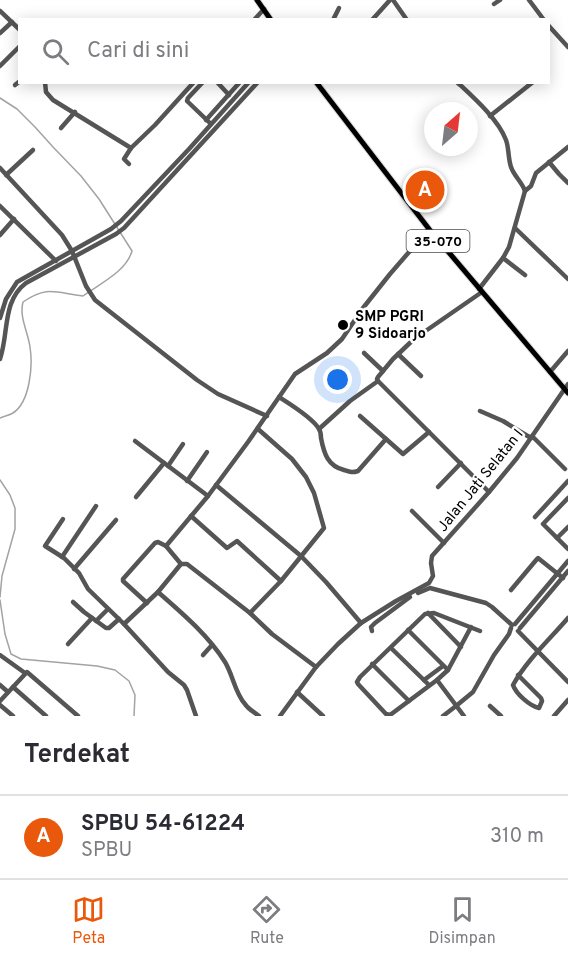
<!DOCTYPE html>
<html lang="id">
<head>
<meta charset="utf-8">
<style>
  body { margin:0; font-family:Overpass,sans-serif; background:#f7f7f7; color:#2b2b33 }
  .compass { position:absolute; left:424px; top:102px; width:54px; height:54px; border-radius:50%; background:#fff; box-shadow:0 3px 15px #0003; rotate:28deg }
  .you { position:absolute; left:338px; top:380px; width:21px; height:21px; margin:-15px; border:4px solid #fff; border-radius:50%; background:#1a73e8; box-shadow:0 0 0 9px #1a73e833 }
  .badge { display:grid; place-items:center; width:39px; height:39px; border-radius:50%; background:#ea580c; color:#fff; font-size:20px; font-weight:700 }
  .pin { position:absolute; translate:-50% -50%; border:3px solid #fff; box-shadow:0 2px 6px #0006 }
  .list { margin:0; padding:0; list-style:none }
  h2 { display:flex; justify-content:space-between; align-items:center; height:78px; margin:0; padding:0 24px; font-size:26px }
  h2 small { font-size:20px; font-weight:400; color:#7c7c81 }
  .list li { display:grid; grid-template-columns:39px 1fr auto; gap:18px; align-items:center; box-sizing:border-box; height:84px; padding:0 24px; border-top:2px solid #e1e1e2 }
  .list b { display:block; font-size:22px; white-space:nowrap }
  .list p { margin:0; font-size:20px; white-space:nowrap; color:#7c7c81 }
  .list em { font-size:20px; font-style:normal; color:#7c7c81 }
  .icon { flex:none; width:33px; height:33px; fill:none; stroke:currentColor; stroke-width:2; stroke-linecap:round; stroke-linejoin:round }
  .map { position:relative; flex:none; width:568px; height:716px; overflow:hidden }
  .search { position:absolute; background:#fff; box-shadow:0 3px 15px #0003; left:18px; right:18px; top:18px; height:66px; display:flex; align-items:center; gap:15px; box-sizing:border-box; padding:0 21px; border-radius:0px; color:#7c7c81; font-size:22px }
  .sheet { height:162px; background:#fff }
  nav { display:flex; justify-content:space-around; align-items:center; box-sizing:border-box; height:84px; border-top:2px solid #e1e1e2; background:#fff; font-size:16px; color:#7c7c81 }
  nav a { display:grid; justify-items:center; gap:3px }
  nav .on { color:#ea580c }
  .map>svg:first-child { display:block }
</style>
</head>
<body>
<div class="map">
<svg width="568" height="716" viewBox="0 0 568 716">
  <rect width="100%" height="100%" fill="#fff"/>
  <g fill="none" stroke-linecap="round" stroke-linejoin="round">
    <g stroke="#a3a3a3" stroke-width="1.5">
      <path d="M 0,98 L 17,109 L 35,127 L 53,147 L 81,176 L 99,199 L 132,251 C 126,272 99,284 83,296 C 56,293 48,285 23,302 C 19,317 28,332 30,347 C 33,366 30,402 13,413 C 10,415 4,416 0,418"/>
      <polyline points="0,480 10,495 15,508 15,529 2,576 0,597"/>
      <polyline points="0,600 5,634 11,654 21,659 97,666 115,670 129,681 135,695 134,716"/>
    </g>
    <defs>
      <g id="major">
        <polyline points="257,0 271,20"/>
        <polyline points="316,82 429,229 568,393"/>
      </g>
    </defs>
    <use href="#major" stroke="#dbdbdb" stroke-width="7"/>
    <g stroke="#555" stroke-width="4.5">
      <polyline points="393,0 407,20"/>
      <polyline points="529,0 544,20"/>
      <polyline points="494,4 500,0"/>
      <polyline points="0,11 20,30"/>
      <polyline points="254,20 264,9"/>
      <polyline points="333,20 339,8"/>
      <polyline points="372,20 390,0"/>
      <polyline points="548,25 568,47"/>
      <polyline points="0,33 12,22"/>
      <polyline points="0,66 20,46"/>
      <polyline points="45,82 46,92 53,100 131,148"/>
      <polyline points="203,82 188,98 187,101 211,124"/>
      <polyline points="217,82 229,95"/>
      <path d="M 457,82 C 473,97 498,119 506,140 C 509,148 508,158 511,167 C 514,176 522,182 525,191 L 509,247 L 503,258 L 479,289"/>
      <polyline points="15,85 20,81"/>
      <polyline points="490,116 533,82"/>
      <polyline points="206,120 240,82"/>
      <polyline points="61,128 75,112"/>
      <polyline points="549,162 559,174 568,183"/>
      <polyline points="129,164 124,159 131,148 155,125 194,82"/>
      <polyline points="0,168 62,235 72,251 86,286 95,300 197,380 218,394 267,416"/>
      <polyline points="6,175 33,150"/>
      <polyline points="525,191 531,186 536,173 568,147"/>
      <polyline points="0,206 56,261"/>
      <polyline points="515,228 568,279"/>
      <polyline points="0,235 14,219"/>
      <polyline points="503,258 525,275"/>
      <polyline points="0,318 6,299 17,282 111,229 121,221 189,149 249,82"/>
      <polyline points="364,353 383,371"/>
      <polyline points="398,354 421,376"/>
      <path d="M 0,359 C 9,333 2,301 26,283 L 116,234 L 124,228 L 258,82"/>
      <polyline points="550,372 568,351"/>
      <polyline points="378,381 489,492"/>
      <polyline points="378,381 377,379 378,377 393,359 414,339 482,292"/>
      <path d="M 279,397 C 290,404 313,418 319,429 C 321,432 321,435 321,438 C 324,454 328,466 344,470 C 350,472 352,473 358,471 L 386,439"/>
      <polyline points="480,411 503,421 531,438"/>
      <polyline points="360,416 403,454 429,432"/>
      <polyline points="319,429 350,401 378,381"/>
      <polyline points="532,436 565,469"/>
      <polyline points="135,441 208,496"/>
      <polyline points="168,466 183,444"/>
      <polyline points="187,481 207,452"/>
      <polyline points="216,485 301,556 326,582 361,623 396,601 429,583 433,576 431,563 432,556 489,492 517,458 568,384"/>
      <polyline points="438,487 461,463"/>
      <polyline points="136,497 164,463"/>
      <polyline points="568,498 543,524 568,549"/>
      <polyline points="412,511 444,543"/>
      <polyline points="191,516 227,548 237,541 281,581"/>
      <polyline points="535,517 568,481"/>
      <polyline points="63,519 45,546 64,558 79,573 88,589 124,624"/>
      <polyline points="557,538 568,527"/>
      <polyline points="166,546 208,496 248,442 295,374 327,353 342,339 363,308 390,274 429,229"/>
      <polyline points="62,557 96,506"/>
      <polyline points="181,564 158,592 124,624 168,672 184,685 187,690 196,716"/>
      <polyline points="74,569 116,520"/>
      <polyline points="511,590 537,559 538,558 563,578"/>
      <path d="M 158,592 C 182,613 208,635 225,662 C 233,675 235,693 245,704 C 248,709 254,712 259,716"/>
      <polyline points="418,593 430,588 486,603 492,607 512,625"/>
      <polyline points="73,602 84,612 106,628 109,628 119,619"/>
      <polyline points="147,603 123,581 123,579 155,543 158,542 166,546 181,564 187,564 250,613 272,634 316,667"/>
      <polyline points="250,613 281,581 324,528 314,493 306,477 292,459 258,429"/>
      <polyline points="428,613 461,647"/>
      <polyline points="96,621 108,609"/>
      <polyline points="515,624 568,561"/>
      <polyline points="471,627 448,670 437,680 390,715 386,714 358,684 357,682 360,677 425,614 434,613 480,631"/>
      <polyline points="520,628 568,571"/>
      <polyline points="408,630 448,670"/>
      <polyline points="372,631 371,627 375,623 410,597"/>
      <polyline points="518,631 568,682"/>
      <polyline points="68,644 92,618"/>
      <polyline points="391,648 429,685"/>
      <polyline points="0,655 25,673"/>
      <polyline points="203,655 212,645"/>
      <polyline points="372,664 409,701"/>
      <path d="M 518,675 L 541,698 L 542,701 L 539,708 C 530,706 516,694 513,685 C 527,660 549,640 568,618"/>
      <polyline points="424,680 443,666"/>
      <polyline points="437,680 464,716"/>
      <polyline points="0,685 8,692"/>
      <polyline points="13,687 46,716"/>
      <polyline points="297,692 323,716"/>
      <polyline points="0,701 27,672 78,716"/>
      <polyline points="0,705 13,716"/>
      <polyline points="490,706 501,716"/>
      <polyline points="280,716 316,667 338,644 361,623"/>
      <polyline points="443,716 456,706 473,692 494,655 509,634 511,628"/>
      <polyline points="554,716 568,700"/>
    </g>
    <use href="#major" stroke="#000" stroke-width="5"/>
  </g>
  <circle fill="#000" stroke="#fff" stroke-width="2" cx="343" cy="325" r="6"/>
  <g text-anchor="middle" stroke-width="5" stroke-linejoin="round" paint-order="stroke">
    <rect fill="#fff" stroke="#4c4c4c" stroke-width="1.5" x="406.5" y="230" width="63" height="22" rx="4.5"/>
    <g font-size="14" font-weight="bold" fill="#000">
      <text x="438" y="246">35-070</text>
    </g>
    <g font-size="15" font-weight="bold" fill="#000" stroke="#fff" text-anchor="start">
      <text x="355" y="321">SMP PGRI<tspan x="355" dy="17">9 Sidoarjo</tspan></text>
    </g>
    <g font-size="15" fill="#000" stroke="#fff">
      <text transform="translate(480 480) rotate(-51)" y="5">Jalan Jati Selatan I</text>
    </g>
  </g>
</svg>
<svg class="compass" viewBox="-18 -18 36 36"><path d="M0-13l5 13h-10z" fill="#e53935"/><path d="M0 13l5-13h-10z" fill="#7c7c81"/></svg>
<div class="you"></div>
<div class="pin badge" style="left:425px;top:190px">A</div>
<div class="search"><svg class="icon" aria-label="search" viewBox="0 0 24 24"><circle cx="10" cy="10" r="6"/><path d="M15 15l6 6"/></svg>Cari di sini</div>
</div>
<section class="sheet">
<h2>Terdekat<small></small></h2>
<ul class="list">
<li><span class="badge">A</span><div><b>SPBU 54-61224</b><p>SPBU</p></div><em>310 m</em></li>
</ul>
</section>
<nav>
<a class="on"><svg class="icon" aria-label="map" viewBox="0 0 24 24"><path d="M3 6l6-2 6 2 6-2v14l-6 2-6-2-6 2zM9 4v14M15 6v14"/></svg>Peta</a>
<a><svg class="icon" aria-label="directions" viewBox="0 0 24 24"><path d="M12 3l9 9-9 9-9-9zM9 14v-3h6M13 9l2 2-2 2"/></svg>Rute</a>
<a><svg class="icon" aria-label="saved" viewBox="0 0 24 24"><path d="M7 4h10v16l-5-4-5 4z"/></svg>Disimpan</a>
</nav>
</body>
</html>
